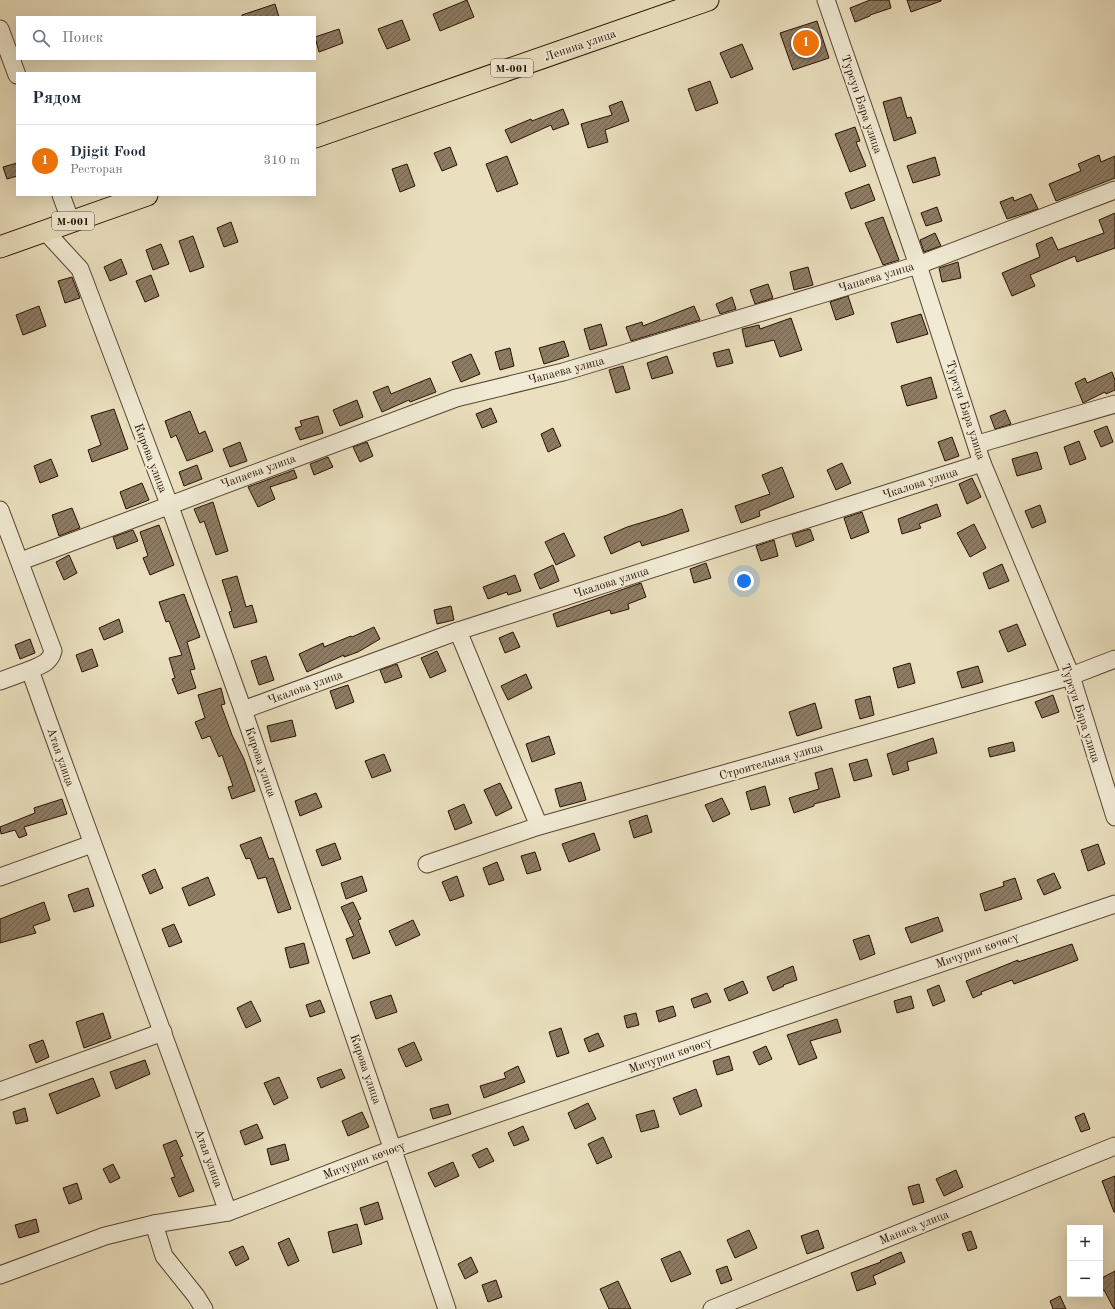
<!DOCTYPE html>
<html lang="ru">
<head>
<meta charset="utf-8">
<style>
  body { margin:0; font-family:"Old Standard TT",serif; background:#f2f2f3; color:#1f2937 }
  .controls { position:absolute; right:12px; bottom:12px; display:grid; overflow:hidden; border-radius:0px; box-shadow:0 4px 16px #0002 }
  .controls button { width:36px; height:36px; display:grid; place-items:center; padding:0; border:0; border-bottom:1px solid #e0e1e3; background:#fff; color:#1f2937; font:20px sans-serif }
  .you { position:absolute; left:744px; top:581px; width:14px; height:14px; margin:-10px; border:3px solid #fff; border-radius:50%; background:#1a73e8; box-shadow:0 0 0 6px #1a73e833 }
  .badge { display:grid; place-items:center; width:26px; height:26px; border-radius:50%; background:#db2777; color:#fff; font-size:13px; font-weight:700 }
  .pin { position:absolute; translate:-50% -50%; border:2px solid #fff; box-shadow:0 1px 4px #0006 }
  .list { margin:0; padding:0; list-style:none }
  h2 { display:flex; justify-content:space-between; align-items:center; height:52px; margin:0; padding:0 16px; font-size:17px }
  h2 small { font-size:13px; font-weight:400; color:#747a83 }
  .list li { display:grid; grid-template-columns:26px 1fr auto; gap:12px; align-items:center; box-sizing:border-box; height:72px; padding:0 16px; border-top:1px solid #e0e1e3 }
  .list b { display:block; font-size:15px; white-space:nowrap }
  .list p { margin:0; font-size:13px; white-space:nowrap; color:#747a83 }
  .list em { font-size:13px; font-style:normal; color:#747a83 }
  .icon { flex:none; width:22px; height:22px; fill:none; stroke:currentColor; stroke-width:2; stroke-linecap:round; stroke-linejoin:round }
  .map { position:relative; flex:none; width:1115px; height:1309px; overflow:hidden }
  .search { position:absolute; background:#fff; box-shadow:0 4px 16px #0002; left:16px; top:16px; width:300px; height:44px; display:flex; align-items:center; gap:10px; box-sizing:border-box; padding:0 14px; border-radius:0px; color:#747a83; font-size:15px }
  .panel { position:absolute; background:#fff; box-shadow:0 4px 16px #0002; left:16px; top:72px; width:300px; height:124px; border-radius:0px }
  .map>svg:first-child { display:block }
</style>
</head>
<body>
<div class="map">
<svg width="1115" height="1309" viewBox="0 0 1115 1309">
  <defs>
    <pattern id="building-hatch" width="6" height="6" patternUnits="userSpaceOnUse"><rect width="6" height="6" fill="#8d7c64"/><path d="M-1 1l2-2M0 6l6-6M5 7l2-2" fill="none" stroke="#736450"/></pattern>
  </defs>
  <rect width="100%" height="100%" fill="#eae0bf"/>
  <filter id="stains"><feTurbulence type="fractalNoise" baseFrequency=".005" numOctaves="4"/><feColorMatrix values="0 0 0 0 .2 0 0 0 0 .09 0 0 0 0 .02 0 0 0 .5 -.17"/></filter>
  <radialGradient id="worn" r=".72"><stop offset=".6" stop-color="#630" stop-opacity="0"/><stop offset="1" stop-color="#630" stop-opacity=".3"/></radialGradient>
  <g fill="url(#building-hatch)" stroke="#291001">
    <polygon points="467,0 474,17 440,31 433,14"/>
    <polygon points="870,0 889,0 891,8 870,15 870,16 855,22 850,8"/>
    <polygon points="907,0 941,0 941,1 911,12"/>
    <polygon points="275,4 279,17 242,17 242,15"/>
    <polygon points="402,20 410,40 387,49 378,29"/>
    <polygon points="817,21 829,58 793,70 780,33"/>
    <polygon points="339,29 343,43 319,52 315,37"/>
    <polygon points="742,44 753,69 731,78 720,53"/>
    <polygon points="710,81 718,103 696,111 688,89"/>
    <polygon points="901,97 907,118 911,117 916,133 894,141 883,102"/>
    <polygon points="622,101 629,121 605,130 608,142 588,148 581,124 612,115 609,106"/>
    <polygon points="563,109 569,124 553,130 551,125 511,143 505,130 531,119 532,121"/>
    <polygon points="855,127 860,141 856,142 866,166 850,172 835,134"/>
    <polygon points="450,147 457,165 442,171 434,153"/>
    <polygon points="1099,155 1101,162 1115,156 1115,178 1056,201 1049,184 1081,171 1078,164"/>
    <polygon points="507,156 518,184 497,192 486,164"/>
    <polygon points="935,157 940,175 913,183 907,166"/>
    <polygon points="17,163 17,176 7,179 3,167"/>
    <polygon points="407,164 415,186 400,192 392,169"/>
    <polygon points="869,184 875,200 851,209 845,193"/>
    <polygon points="1031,194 1038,209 1007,219 1000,202 1013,197 1014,201"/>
    <polygon points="937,207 942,221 926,226 921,213"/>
    <polygon points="1115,213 1115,248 1077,262 1075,256 1030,275 1035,286 1012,296 1002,273 1040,257 1036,244 1052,237 1058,250 1104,233 1099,220"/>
    <polygon points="883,217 899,260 883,265 865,223"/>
    <polygon points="231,222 238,242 224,247 217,228"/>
    <polygon points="935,233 941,246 924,252 920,240"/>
    <polygon points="193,236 204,267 190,272 179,241"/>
    <polygon points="161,244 169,264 153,270 146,250"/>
    <polygon points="121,259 127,274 110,281 104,267"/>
    <polygon points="958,262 961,278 942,282 939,268"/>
    <polygon points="808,267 813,285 794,290 790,272"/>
    <polygon points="151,275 159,296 145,302 136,281"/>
    <polygon points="72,277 80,298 65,303 58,281"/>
    <polygon points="768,284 773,298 755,304 750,290"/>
    <polygon points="848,296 854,314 836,320 830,302"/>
    <polygon points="732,297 736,309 720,314 716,304"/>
    <polygon points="39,306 46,326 23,335 16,315"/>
    <polygon points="694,306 700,320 631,341 626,327 642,322 643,326"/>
    <polygon points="921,314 928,334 897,343 891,323"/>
    <polygon points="791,318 802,350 780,357 774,340 746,347 742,329 759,325 760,329"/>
    <polygon points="601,324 607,345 590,350 584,329"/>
    <polygon points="564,341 569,356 544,364 539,348"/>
    <polygon points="510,348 514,366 500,370 495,352"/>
    <polygon points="729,349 733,363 717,367 713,353"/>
    <polygon points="471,354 480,374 461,382 452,362"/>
    <polygon points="667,356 673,373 652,379 647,363"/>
    <polygon points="623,366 630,389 616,393 609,370"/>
    <polygon points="1112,372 1115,380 1115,390 1106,394 1105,392 1083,403 1075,383 1085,378 1087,383"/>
    <polygon points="931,377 937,398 907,406 901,386"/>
    <polygon points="430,378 436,392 410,402 409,400 382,412 373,392 388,386 391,394"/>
    <polygon points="357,400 363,417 340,426 333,410"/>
    <polygon points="491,408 497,422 482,428 476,414"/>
    <polygon points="114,409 128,449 92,462 88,450 101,445 91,416"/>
    <polygon points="1005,410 1011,424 995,429 990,416"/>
    <polygon points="190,411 199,434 205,431 213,451 187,461 176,435 171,438 165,421"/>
    <polygon points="318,416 323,433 300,440 295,428 302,426 300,421"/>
    <polygon points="1107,426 1113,442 1101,447 1094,431"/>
    <polygon points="553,428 561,446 548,452 541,434"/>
    <polygon points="952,437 959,456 945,461 938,442"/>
    <polygon points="1079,441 1086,459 1070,465 1064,447"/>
    <polygon points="240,442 247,461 230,467 223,449"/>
    <polygon points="367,442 373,456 360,462 353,447"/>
    <polygon points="1037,452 1042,469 1017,476 1012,459"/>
    <polygon points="328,457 333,467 314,475 310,464"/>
    <polygon points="51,459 58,476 40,483 34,466"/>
    <polygon points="842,463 851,483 836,490 827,470"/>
    <polygon points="197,465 202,479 184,486 179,472"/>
    <polygon points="782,467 794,497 759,511 760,516 741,523 735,506 770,494 762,475"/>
    <polygon points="294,470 297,478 270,487 275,499 258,507 248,487"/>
    <polygon points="972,478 981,497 967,504 959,484"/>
    <polygon points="142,483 149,500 126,509 120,492"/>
    <polygon points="213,502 228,551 216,555 204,521 200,523 194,509"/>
    <polygon points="937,504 941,516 919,524 921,528 902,534 898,519"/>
    <polygon points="1040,505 1046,522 1032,528 1025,511"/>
    <polygon points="72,508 80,528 59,536 52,515"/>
    <polygon points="682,509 689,531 642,546 640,541 611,554 604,537 627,527 667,515"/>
    <polygon points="862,512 869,532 851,539 844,518"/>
    <polygon points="974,524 986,548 970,557 957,533"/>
    <polygon points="159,525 174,565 150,575 143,558 148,556 140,532"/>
    <polygon points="810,529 814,540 796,547 792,534"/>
    <polygon points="133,530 138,541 117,549 113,537"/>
    <polygon points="564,533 575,556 556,565 545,542"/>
    <polygon points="774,540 778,556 761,561 756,546"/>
    <polygon points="69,555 77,573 64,580 56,562"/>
    <polygon points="706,563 711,578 694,583 690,569"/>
    <polygon points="1002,564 1009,581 989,589 983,573"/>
    <polygon points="553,565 559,581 540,589 534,574"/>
    <polygon points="515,575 521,591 508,595 507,592 488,599 483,587"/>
    <polygon points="237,576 246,607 252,605 257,622 234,628 229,612 232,611 222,580"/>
    <polygon points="641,583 646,597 628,604 629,609 611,614 610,610 557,627 553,614"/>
    <polygon points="184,594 200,637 187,642 195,669 190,670 196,688 178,694 172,679 175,678 169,658 182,655 169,621 166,622 159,602"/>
    <polygon points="451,606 454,620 437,624 434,610"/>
    <polygon points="119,619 123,632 104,640 99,628"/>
    <polygon points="1017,624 1026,645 1008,652 999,631"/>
    <polygon points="374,627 380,639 358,652 344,657 344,655 307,672 299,654 323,643 324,647 351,636 352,637"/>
    <polygon points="513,632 520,647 505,653 499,638"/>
    <polygon points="30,639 35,653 20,659 15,645"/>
    <polygon points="92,649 98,666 82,672 76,655"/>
    <polygon points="437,651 446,671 430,678 421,658"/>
    <polygon points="266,656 274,680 259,685 251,661"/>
    <polygon points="910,663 915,683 898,688 893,668"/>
    <polygon points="397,664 402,677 385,683 380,670"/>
    <polygon points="978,666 983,682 962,688 957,672"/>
    <polygon points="526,674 532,688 508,700 501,686"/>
    <polygon points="348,685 354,702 336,709 330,691"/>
    <polygon points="221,688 225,704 221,705 232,735 244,759 255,791 232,799 228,787 233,786 222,755 219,757 210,736 202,739 195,722 205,718 198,695"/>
    <polygon points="1053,695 1059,712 1042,718 1035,702"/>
    <polygon points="870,696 874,715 860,719 855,700"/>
    <polygon points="815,703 822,728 797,736 789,712"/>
    <polygon points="292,720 296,736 271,742 267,726"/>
    <polygon points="549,736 555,754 532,762 526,744"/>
    <polygon points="933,738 937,753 907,762 909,770 893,775 887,754"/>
    <polygon points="1013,742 1015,751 990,757 988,748"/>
    <polygon points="384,754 391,771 372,778 365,761"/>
    <polygon points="867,759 872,776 854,781 849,764"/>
    <polygon points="832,768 840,797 814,804 814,806 794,813 789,798 819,789 815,773"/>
    <polygon points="581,782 586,800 560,807 555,789"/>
    <polygon points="500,783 512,808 496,816 484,790"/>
    <polygon points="765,786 770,805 751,810 746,792"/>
    <polygon points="316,793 322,807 300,816 295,801"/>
    <polygon points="722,798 730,814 713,822 705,805"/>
    <polygon points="62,799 67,814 24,827 27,835 19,838 15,830 1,834 0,827 35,813 34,808"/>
    <polygon points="464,804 472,823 455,830 448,811"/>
    <polygon points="647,815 652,832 634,838 629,821"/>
    <polygon points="594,833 600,850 569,862 562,844"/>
    <polygon points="261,837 269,859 273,858 291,909 278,913 266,877 258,879 250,858 246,859 240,845"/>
    <polygon points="335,843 341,859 322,866 316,850"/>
    <polygon points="1098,844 1105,864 1088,871 1081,850"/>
    <polygon points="535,852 541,870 527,874 521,856"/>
    <polygon points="497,862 504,880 489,885 483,868"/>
    <polygon points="155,869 163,888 150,894 142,875"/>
    <polygon points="1054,873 1061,888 1044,895 1037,880"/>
    <polygon points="362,876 367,891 346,899 341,883"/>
    <polygon points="457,876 464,896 450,901 442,882"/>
    <polygon points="208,877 215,895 189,906 182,888"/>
    <polygon points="1015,878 1022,899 985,911 980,894 1004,886 1003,882"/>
    <polygon points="88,888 94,906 74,912 68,895"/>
    <polygon points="44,902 50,920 33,926 36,933 0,943 0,919"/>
    <polygon points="353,902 361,919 358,920 370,953 353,959 346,939 354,936 341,907"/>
    <polygon points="938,917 943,931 911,943 905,928"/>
    <polygon points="413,920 420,935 396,946 389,931"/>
    <polygon points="174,924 182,942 169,947 162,929"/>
    <polygon points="869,935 875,954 860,960 853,940"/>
    <polygon points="304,943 309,963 290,968 285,948"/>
    <polygon points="1072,944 1078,960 1014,984 1012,980 981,992 982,994 973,998 966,981 1018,960 1018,962"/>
    <polygon points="793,966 797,980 783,985 784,986 773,991 767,977"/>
    <polygon points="743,981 748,993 729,1001 724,989"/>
    <polygon points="939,985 945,1001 933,1006 927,990"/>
    <polygon points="707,993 711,1002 694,1008 691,999"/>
    <polygon points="391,995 397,1012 376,1019 370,1002"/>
    <polygon points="911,996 914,1008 897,1013 894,1001"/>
    <polygon points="320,1000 325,1012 310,1017 306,1005"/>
    <polygon points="251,1001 261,1021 246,1028 237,1008"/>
    <polygon points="673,1006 676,1016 659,1022 656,1011"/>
    <polygon points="103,1013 111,1038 84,1048 76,1022"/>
    <polygon points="636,1013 639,1025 627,1028 624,1016"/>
    <polygon points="837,1019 841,1032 810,1041 817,1058 799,1065 787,1035"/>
    <polygon points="561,1028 569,1053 557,1057 549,1032"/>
    <polygon points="598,1033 604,1046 589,1052 584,1039"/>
    <polygon points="43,1040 49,1057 36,1063 29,1045"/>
    <polygon points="414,1042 422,1060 406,1067 398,1049"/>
    <polygon points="766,1046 772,1059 759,1065 753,1052"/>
    <polygon points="729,1056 733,1070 717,1075 713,1061"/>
    <polygon points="145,1060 150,1074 116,1089 110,1072"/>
    <polygon points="518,1066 525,1082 484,1098 480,1086 506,1078 504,1073"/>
    <polygon points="341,1069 345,1078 321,1088 317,1078"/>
    <polygon points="279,1077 288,1098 274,1105 264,1083"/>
    <polygon points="93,1078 100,1096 57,1114 49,1094"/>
    <polygon points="696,1089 702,1106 680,1115 673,1098"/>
    <polygon points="588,1103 596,1119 575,1129 568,1113"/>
    <polygon points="448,1104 451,1114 433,1119 430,1109"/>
    <polygon points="25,1108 28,1121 16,1124 13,1112"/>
    <polygon points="654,1110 659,1127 641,1132 636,1115"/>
    <polygon points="362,1112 369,1127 348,1136 342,1121"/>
    <polygon points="1084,1113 1090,1129 1081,1132 1075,1117"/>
    <polygon points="257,1124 263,1138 245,1145 240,1131"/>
    <polygon points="523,1126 529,1140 514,1146 508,1133"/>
    <polygon points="603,1137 612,1157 597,1164 588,1144"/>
    <polygon points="176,1140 183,1156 180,1157 194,1191 179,1197 171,1178 175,1177 163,1145"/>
    <polygon points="285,1144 289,1160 271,1165 267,1149"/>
    <polygon points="487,1148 494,1161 479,1168 472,1155"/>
    <polygon points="453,1162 459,1176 435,1187 428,1173"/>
    <polygon points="113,1164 120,1178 110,1183 103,1169"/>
    <polygon points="956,1170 963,1187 944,1196 936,1179"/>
    <polygon points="1115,1176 1115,1212 1114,1212 1102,1181"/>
    <polygon points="77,1183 82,1199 69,1204 63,1188"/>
    <polygon points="919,1184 924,1202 913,1205 908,1187"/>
    <polygon points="378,1202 383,1219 365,1225 360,1208"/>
    <polygon points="36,1219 39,1232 19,1238 15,1225"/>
    <polygon points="357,1224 362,1244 333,1253 328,1232"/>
    <polygon points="749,1230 757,1248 735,1258 727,1240"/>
    <polygon points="818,1230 824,1248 807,1254 801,1236"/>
    <polygon points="971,1231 977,1248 968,1251 962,1234"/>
    <polygon points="289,1238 299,1261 288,1266 278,1243"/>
    <polygon points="243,1246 249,1259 236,1266 229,1252"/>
    <polygon points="680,1251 691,1274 671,1282 661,1259"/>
    <polygon points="901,1252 905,1262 873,1276 876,1284 857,1291 851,1273 881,1262 880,1261"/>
    <polygon points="471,1257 478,1272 465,1279 458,1264"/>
    <polygon points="727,1266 732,1280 721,1284 716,1270"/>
    <polygon points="1115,1271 1115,1309 1114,1309 1104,1290 1100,1292 1100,1279"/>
    <polygon points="496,1280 502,1297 488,1302 482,1285"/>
    <polygon points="618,1281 631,1309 609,1309 600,1289"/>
    <polygon points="1060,1296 1066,1309 1053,1309 1050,1301"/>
  </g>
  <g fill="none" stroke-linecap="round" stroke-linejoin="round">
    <defs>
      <g id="minor">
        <polyline points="826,0 918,265 982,463 1071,676 1115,817"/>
        <polyline points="0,29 17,75"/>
        <polyline points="61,195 71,222"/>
        <polyline points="45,231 80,269 169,504 243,710 447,1309"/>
        <polyline points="978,444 1115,404"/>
        <path d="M 0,510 L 53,651 C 50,663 41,665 30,670 C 94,851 163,1031 228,1212"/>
        <polyline points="21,561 456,398 563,372 918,265 1115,190"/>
        <polyline points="458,631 539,826"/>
        <polyline points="0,681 30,670"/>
        <polyline points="243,710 458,631 982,463"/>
        <polyline points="427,864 539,826 1071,676 1115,659"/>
        <polyline points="0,877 92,844"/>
        <polyline points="0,1091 163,1032"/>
        <polyline points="154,1224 164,1256 196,1296 204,1309"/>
        <polyline points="0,1275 105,1236 154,1224 228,1212 393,1149 1115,904"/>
        <polyline points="712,1309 1115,1146"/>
      </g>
      <g id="major">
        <polyline points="315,137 708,0"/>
        <polyline points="0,247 147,195"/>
      </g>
    </defs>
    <use href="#minor" stroke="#594430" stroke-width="19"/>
    <use href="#major" stroke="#291001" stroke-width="23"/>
    <use href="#minor" stroke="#f1ebd5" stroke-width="17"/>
    <use href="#major" stroke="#eae0bf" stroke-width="21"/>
  </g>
  <g text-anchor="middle" stroke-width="4" stroke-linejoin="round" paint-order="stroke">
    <g fill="#f1ebd5" stroke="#655241" stroke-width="1">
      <rect x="491" y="59" width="42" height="18" rx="3"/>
      <rect x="52" y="212" width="42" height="18" rx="3"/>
    </g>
    <g font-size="11" font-weight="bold" fill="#291001">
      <text x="512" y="72">М-001</text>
      <text x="73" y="225">М-001</text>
    </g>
    <g font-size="12" fill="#291001" stroke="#f1ebd5">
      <text transform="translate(580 45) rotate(-19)" y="4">Ленина улица</text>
      <text transform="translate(862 104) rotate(71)" y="4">Турсун Бяра улица</text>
      <text transform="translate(876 277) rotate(-17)" y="4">Чапаева улица</text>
      <text transform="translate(566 370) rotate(-15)" y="4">Чапаева улица</text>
      <text transform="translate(966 410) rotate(72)" y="4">Турсун Бяра улица</text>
      <text transform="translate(151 458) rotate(69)" y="4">Кирова улица</text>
      <text transform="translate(258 471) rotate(-20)" y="4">Чапаева улица</text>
      <text transform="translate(920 483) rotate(-18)" y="4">Чкалова улица</text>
      <text transform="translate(611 582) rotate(-18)" y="4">Чкалова улица</text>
      <text transform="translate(305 687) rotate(-20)" y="4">Чкалова улица</text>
      <text transform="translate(1081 713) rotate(72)" y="4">Турсун Бяра улица</text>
      <text transform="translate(61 757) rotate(71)" y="4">Атая улица</text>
      <text transform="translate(771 761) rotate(-16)" y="4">Строительная улица</text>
      <text transform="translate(261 762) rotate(71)" y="4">Кирова улица</text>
      <text transform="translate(977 950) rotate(-19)" y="4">Мичурин көчөсү</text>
      <text transform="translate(670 1055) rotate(-19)" y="4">Мичурин көчөсү</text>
      <text transform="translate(366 1069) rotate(71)" y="4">Кирова улица</text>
      <text transform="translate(209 1158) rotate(70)" y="4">Атая улица</text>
      <text transform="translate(364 1160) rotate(-21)" y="4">Мичурин көчөсү</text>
      <text transform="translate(914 1227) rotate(-22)" y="4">Манаса улица</text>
    </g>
  </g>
  <rect width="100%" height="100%" filter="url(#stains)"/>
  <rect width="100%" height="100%" fill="url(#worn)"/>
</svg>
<div class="controls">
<button>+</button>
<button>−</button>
</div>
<div class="you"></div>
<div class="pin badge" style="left:806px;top:43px;background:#e8710a">1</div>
<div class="search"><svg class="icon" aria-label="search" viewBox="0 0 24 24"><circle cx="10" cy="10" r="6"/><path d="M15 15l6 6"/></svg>Поиск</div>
<section class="panel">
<h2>Рядом<small></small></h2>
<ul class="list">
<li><span class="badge" style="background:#e8710a">1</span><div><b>Djigit Food</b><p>Ресторан</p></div><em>310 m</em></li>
</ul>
</section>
</div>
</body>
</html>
